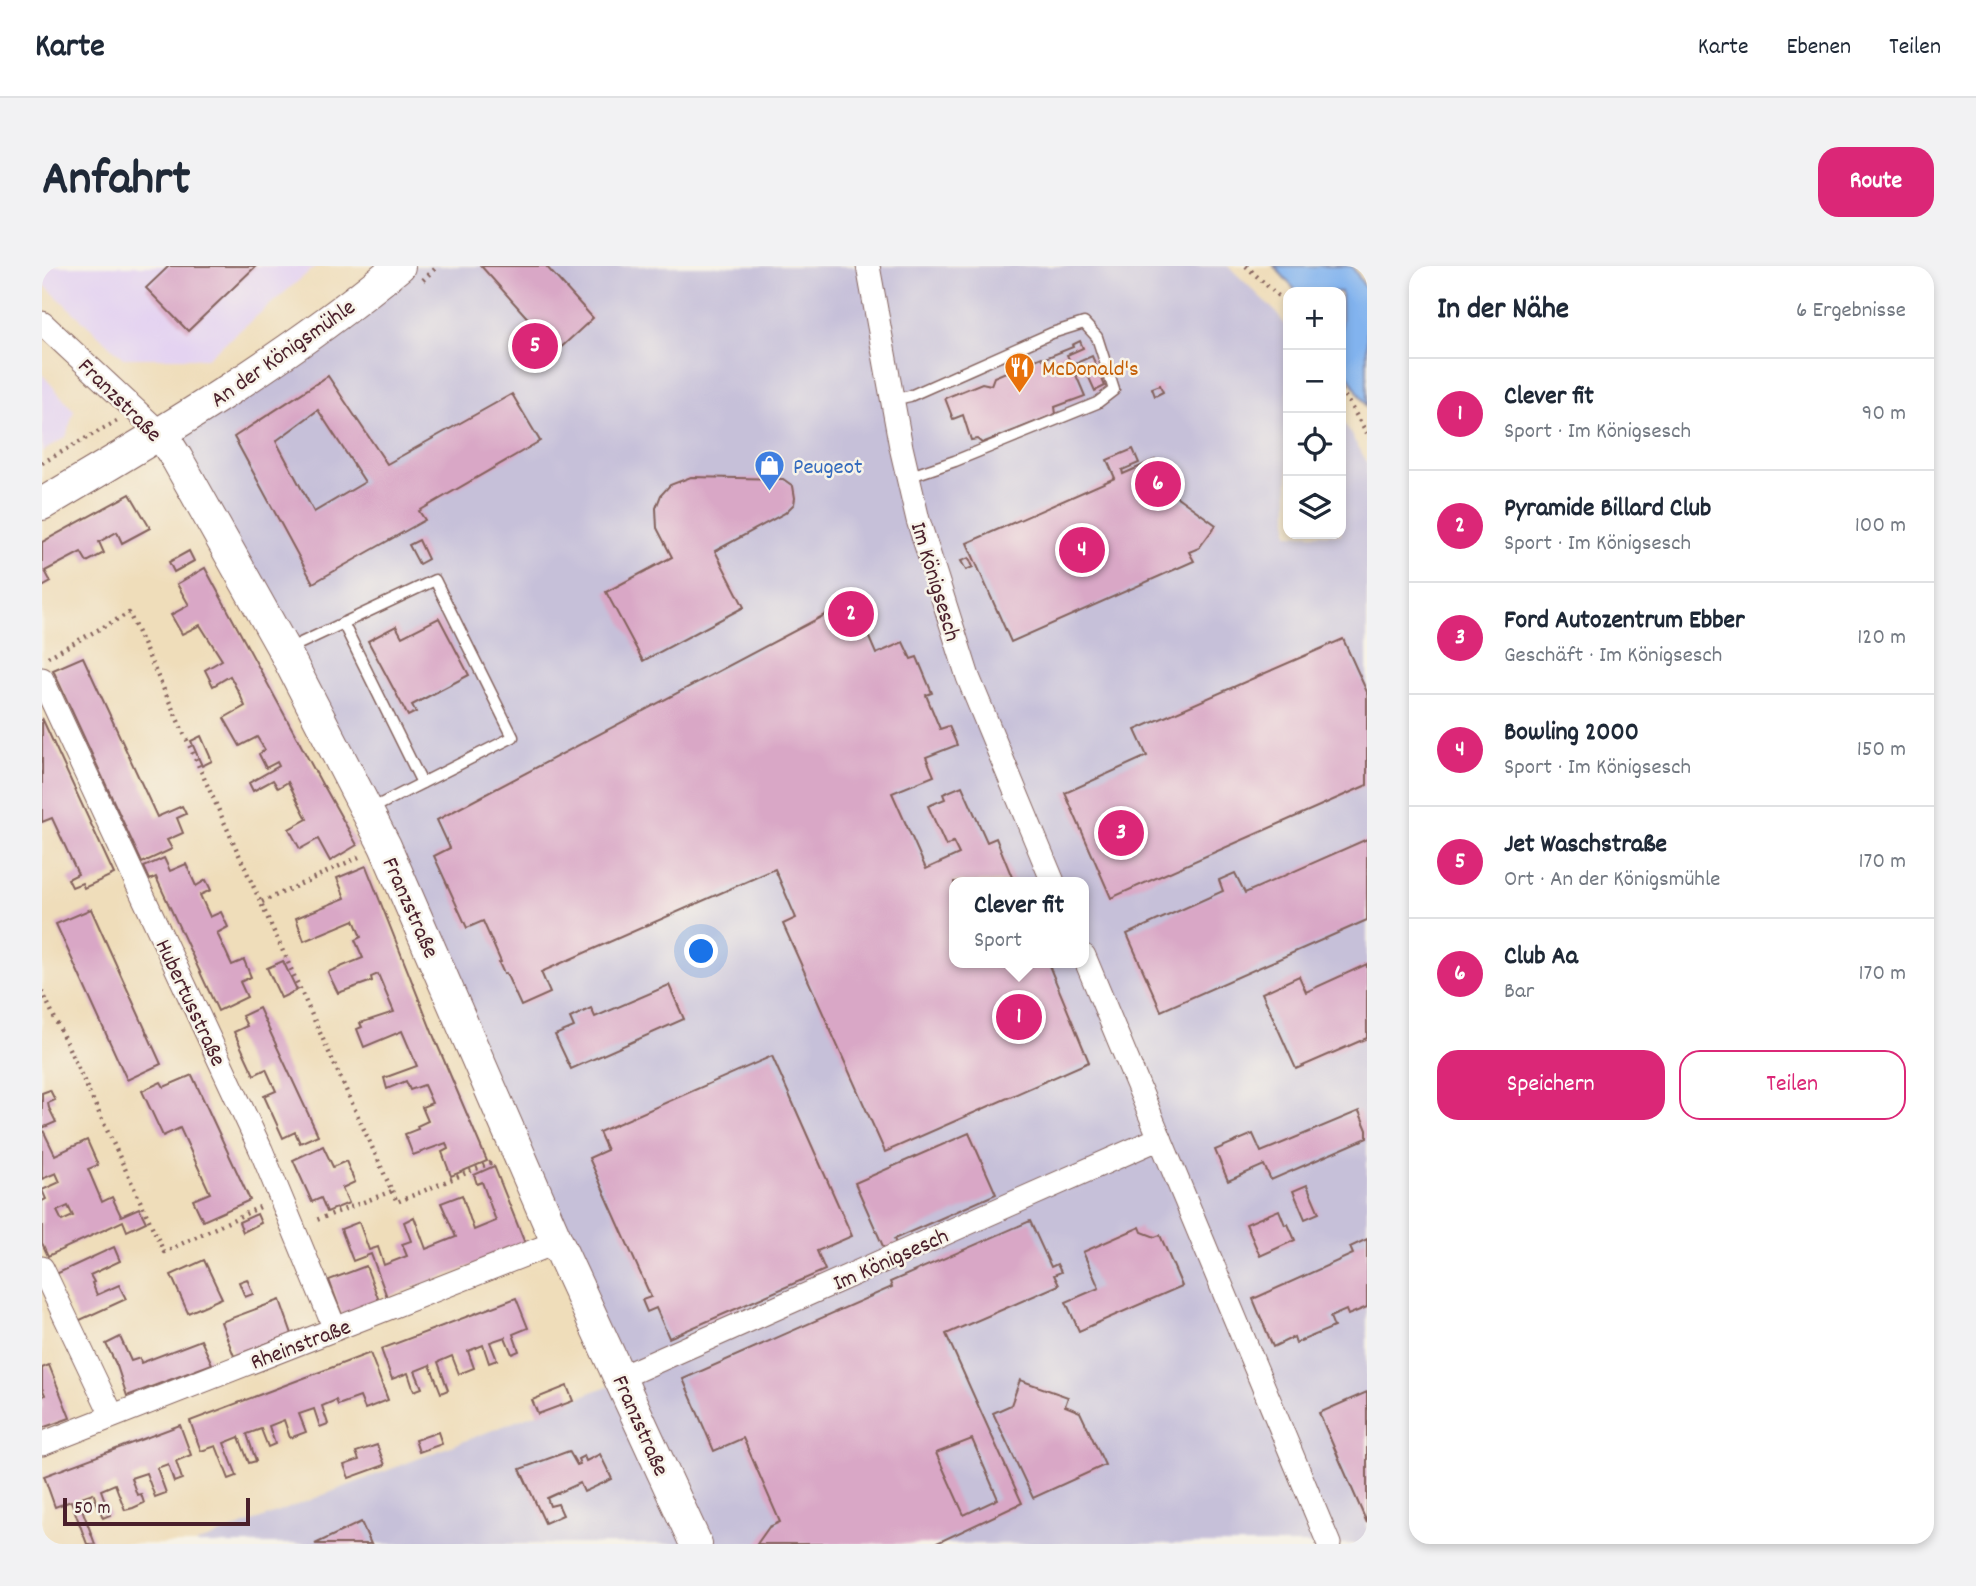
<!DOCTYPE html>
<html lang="de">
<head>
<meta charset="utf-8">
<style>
  body { margin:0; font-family:Dekko,sans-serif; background:#f2f2f3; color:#1f2937 }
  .controls { position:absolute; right:21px; top:21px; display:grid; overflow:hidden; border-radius:14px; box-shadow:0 4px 10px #0003 }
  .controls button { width:63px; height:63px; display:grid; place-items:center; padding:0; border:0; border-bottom:2px solid #e0e1e3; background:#fff; color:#1f2937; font:35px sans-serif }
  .scale { position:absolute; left:21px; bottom:18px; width:187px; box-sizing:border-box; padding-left:7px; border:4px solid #4a1f2b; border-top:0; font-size:19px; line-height:24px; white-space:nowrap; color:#4a1f2b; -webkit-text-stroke:5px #f7f3e8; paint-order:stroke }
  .you { position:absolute; left:660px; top:686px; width:24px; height:24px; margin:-18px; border:5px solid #fff; border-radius:50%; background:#1a73e8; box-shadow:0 0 0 10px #1a73e833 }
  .badge { display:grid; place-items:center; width:46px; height:46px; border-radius:50%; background:#db2777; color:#fff; font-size:23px; font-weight:700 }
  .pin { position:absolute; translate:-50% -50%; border:4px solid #fff; box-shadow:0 2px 7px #0006 }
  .popup { position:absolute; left:907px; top:611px; width:140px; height:91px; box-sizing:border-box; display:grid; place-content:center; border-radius:14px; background:#fff; filter:drop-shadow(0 2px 5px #0005); font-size:23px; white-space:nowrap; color:#747a83 }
  .popup b { font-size:26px; color:#1f2937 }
  .popup::after { content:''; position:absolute; left:50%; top:100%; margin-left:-14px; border:14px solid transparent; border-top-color:#fff }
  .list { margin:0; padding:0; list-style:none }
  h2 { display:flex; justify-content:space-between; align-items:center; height:91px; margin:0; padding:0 28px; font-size:30px }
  h2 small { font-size:23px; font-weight:400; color:#747a83 }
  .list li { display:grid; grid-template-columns:46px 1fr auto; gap:21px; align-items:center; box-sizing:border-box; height:112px; padding:0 28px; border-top:2px solid #e0e1e3 }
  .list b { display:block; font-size:26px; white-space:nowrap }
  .list p { margin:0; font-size:23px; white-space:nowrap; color:#747a83 }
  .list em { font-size:23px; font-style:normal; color:#747a83 }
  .actions { display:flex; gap:14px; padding:21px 28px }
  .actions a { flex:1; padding:16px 0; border:2px solid #db2777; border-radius:21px; text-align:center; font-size:24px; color:#db2777 }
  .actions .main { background:#db2777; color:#fff }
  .icon { flex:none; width:38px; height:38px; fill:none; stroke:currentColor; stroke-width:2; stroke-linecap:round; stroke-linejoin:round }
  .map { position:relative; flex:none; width:1325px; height:1278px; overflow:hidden; border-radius:21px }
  header { display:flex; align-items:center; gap:42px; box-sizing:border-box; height:98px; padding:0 35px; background:#fff; border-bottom:2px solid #e0e1e3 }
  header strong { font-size:33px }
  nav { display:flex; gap:38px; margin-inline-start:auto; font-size:24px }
  .intro { display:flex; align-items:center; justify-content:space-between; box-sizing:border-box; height:168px; padding:0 42px }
  h1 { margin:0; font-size:49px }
  .button { padding:18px 32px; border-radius:21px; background:#db2777; color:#fff; font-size:24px; font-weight:700 }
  main { display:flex; gap:42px; padding:0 42px }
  aside { flex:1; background:#fff; border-radius:21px; box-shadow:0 4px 10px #0003 }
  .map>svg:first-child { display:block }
</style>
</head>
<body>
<header>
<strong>Karte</strong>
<nav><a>Karte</a><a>Ebenen</a><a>Teilen</a></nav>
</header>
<div class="intro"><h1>Anfahrt</h1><a class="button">Route</a></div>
<main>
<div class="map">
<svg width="1325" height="1278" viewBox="0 0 1325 1278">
  <rect width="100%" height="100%" fill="#f7f3e8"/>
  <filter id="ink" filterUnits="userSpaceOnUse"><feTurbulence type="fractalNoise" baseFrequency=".0143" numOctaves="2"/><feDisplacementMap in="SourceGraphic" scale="14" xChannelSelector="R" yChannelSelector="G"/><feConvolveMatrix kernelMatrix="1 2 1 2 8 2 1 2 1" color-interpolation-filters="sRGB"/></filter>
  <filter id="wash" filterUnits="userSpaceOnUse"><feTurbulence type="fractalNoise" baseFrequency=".00686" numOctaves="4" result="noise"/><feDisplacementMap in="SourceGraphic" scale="28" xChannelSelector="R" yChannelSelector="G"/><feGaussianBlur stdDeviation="1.57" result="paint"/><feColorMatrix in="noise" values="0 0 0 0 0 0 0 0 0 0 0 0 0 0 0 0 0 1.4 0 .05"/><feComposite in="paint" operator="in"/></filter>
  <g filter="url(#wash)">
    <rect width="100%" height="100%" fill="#efddba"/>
    <g fill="#e4d3f1">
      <polygon points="0,0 274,0 165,92 81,92 0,17"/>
      <polygon points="0,108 32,145 24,171 0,186"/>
    </g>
    <path fill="#c6c0d9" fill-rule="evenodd" d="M 365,0 L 1186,0 L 1236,48 L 1246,65 L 1246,268 L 1299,268 L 1299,152 L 1325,196 L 1325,1278 L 153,1278 L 584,1113 L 134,171 ZM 912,616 L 1042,616 L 1042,697 L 912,697 Z"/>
    <polygon fill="#82b3ee" stroke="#66698c" stroke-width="2" points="1232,0 1310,0 1325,24 1325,141 1299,98 1299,26 1255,26"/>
    <g id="blocks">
      <g fill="#d9a7c6" fill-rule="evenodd">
        <polygon points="127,0 214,0 146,65 104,22"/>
        <polygon points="439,0 504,0 551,52 501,98 497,93 490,98 470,76 490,57"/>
        <polygon points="1038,75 1041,82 1025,89 1030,99 1050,90 1063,120 1053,125 1044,105 1034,109 1043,130 1013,141 1014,148 940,177 935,173 929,174 921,149 911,153 903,132 940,117 949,119 952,111 1000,91 1001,93 1031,81 1030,79"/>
        <path d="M 286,110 L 345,198 L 470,128 L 498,175 L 377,245 L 383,254 L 271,317 L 192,171 ZM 276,144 L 323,216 L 272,246 L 234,175 Z"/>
        <polygon points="1118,119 1121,126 1113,130 1110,122"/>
        <polygon points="1091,183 1097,197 1080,204 1081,208 1113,194 1137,211 1127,225 1174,259 1157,282 1147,286 1152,295 969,376 925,277 1073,212 1065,194"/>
        <polygon points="649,211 741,213 751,220 753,232 752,238 743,247 673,285 702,341 601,395 564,326 630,291 615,262 614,242 619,229 628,219"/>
        <polygon points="88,228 108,262 80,277 75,266 57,276 62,287 45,296 39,286 3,305 9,316 0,321 0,276"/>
        <polygon points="377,274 386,293 377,298 367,279"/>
        <polygon points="147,285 152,295 132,306 127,296"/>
        <polygon points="927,292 931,301 924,304 919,295"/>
        <polygon points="163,302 281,520 282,520 315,579 288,595 276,573 258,583 247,563 265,553 246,516 236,522 231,514 211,525 207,517 237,500 235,496 224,502 217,488 223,484 215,471 198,480 182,452 203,440 198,429 188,410 171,420 163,404 180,394 158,359 140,368 129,349 147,339 135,318"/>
        <polygon points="811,334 834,388 861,376 869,393 875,391 890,427 884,429 898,463 907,460 915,479 884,491 892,510 850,527 884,603 917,588 911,576 904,580 886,540 903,533 901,528 920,520 945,576 954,572 972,616 912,616 912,697 1006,697 1047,796 843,886 741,658 754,652 733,603 499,706 508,727 479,740 464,707 462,708 457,697 459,696 441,655 425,662 392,590 408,582 395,554"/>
        <polygon points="397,352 427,409 370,439 374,446 366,450 326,375 354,360 360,371"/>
        <polygon points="1301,373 1325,426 1325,519 1069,632 1023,527 1105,490 1093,464"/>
        <polygon points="41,391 115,551 140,540 144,548 135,552 141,567 125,574 130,583 100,597 11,404"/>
        <polygon points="0,452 72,608 42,622 40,617 30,621 26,613 36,608 10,552 0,556"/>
        <polygon points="159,470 170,495 160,500 149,475"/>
        <polygon points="1325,573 1325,654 1119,745 1085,668 1181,625 1177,614 1193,607 1203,627"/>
        <polygon points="122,592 128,605 144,598 154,620 164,614 169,624 158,629 168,651 179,646 186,661 175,667 190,699 202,694 209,711 198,716 205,731 176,745 114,611 108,614 102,601"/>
        <polygon points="324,600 392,771 445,895 409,910 400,886 406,883 404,877 371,889 363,868 376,863 375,860 386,855 380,841 390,837 382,819 368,824 364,815 345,823 342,812 375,800 360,765 322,781 315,763 320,761 318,757 352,746 336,708 329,711 330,715 296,727 290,715 286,706 321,692 313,674 319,671 312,654 262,675 254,652 303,632 295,612"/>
        <polygon points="49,643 119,798 85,814 14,658"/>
        <polygon points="241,695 255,724 239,732 225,702"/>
        <polygon points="1325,698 1325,772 1254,803 1220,727 1257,710 1264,726"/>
        <polygon points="627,719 642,753 529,803 513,769 532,761 528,752 549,742 553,751"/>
        <polygon points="217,742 276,869 258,877 253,866 241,872 222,830 234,825 224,803 212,809 192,766 205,760 200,750"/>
        <polygon points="730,790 810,970 775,985 783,1004 627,1072 614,1042 605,1046 600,1034 609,1031 547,892 565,884 557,866"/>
        <polygon points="150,809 208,934 161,955 151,934 168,927 138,862 121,870 100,825 119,816 122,821"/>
        <path d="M 8,824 L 13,834 L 6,837 L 7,842 L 14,856 L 0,862 L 13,889 L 45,874 L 56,899 L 46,903 L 60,936 L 70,931 L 79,950 L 97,942 L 104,956 L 85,965 L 81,955 L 6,990 L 0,977 L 0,935 L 4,933 L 0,924 L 18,916 L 14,907 L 0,913 L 0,827 ZM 26,940 L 31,950 L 20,955 L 15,945 Z"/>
        <polygon points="1317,845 1325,864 1325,872 1229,914 1222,899 1186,915 1173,884 1211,868 1219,886"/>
        <polygon points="927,867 954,928 852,973 856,982 844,987 813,917"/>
        <polygon points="281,880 291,901 304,895 313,916 300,922 307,937 285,946 279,932 270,936 251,894"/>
        <polygon points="452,900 484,980 345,1031 329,988 311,995 299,963 317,956 327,984 336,981 342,999 365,990 360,978 369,975 362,956 372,951 384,983 414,971 399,937 420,929 432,964 454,955 440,916 435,918 432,909"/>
        <polygon points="1265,919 1277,947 1263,953 1251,925"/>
        <polygon points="1237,944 1243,959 1246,958 1253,974 1218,990 1204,958"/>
        <polygon points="215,948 219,957 201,966 197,956"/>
        <path d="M 988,955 L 1009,1001 L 1015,998 L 1019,1006 L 1012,1009 L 1017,1019 L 904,1068 L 980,1237 L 893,1278 L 715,1278 L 727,1261 L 738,1256 L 710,1192 L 701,1172 L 672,1185 L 641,1113 L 850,1021 L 848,1016 ZM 930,1173 L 956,1233 L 922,1249 L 894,1187 Z"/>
        <polygon points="1098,961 1100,966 1113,971 1118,969 1140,1020 1037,1065 1024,1036 1057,1022 1041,986"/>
        <polygon points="1325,973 1325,1041 1306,1049 1304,1044 1288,1051 1292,1061 1254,1077 1252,1071 1231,1081 1211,1033 1311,988 1308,981"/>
        <polygon points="72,981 78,995 48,1009 52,1016 50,1017 55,1029 77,1019 84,1033 36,1055 14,1008"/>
        <polygon points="162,994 180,1032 146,1047 129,1009"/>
        <polygon points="324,1000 337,1035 300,1049 287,1014"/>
        <polygon points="205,1013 211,1028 203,1031 197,1016"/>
        <polygon points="474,1032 486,1062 471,1068 477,1085 470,1088 463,1071 448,1076 455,1094 447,1097 441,1079 426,1085 432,1102 417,1108 410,1090 396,1096 406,1124 399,1127 388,1099 373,1105 380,1122 372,1125 366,1107 350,1113 339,1083"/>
        <polygon points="238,1034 250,1068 192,1090 179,1056"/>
        <polygon points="78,1071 89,1095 98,1092 99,1097 159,1074 170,1098 85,1130 75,1100 64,1078"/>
        <polygon points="328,1087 346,1134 323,1143 318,1131 296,1139 294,1134 280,1140 286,1158 278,1161 272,1143 257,1148 264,1166 248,1172 242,1154 227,1160 233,1178 226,1181 219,1163 205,1168 214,1195 207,1197 197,1171 182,1177 195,1210 187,1213 174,1180 159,1185 148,1155"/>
        <polygon points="7,1099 28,1152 0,1162 0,1131 3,1129 0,1122 0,1102"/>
        <polygon points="978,1114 1026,1131 1023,1140 1038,1146 1063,1199 991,1232 951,1147 969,1139"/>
        <polygon points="525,1120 531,1135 496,1148 490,1134"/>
        <polygon points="1325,1126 1325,1257 1277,1147"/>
        <polygon points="138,1159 149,1189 134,1195 140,1213 132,1216 126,1198 115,1202 124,1227 113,1231 104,1207 89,1212 95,1229 99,1228 102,1237 91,1242 83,1244 73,1218 59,1224 68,1249 61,1252 51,1227 36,1232 53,1278 45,1278 29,1235 13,1241 2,1210"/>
        <polygon points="396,1166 400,1178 377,1186 373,1174"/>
        <polygon points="335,1179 343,1199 307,1212 302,1199 317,1194 314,1186"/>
        <polygon points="527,1185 535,1199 538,1198 536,1193 542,1190 544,1195 558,1188 570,1213 542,1226 538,1217 505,1232 508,1240 516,1238 521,1249 503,1257 478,1203"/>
        <polygon points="319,1256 329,1278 273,1278"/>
      </g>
    </g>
  </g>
  <g filter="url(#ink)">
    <use href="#blocks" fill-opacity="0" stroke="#84625d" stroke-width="2"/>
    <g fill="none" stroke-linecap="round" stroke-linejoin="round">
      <defs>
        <g id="lane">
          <polyline points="850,134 868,130 1010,67 1042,57 1055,71 1072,124 1055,137 913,195 866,211"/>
          <polyline points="301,357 380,517"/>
          <polyline points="244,384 393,314 471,471 327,544"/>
        </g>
        <g id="street">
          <polyline points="826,0 859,181 876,254 926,411 1011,616"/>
          <polyline points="0,57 119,168"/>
          <polyline points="0,413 219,884 293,1063"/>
          <polyline points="1042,690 1287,1278"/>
          <polyline points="0,1002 70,1149"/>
          <polyline points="579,1111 1118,872"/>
          <polyline points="0,1178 515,976"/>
        </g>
        <g id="secondary">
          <polyline points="119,168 135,193 242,384 343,580 515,976 654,1278"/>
          <path d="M 0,238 C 124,165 246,92 357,0"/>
        </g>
      </defs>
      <use href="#lane" stroke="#84625d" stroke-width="13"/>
      <use href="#street" stroke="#84625d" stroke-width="25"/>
      <use href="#secondary" stroke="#84625d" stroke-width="34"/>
      <g stroke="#84625d" stroke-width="4.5" stroke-dasharray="2 5" stroke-linecap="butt">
        <polyline points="1204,0 1246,39"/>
        <polyline points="381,14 396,0"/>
        <polyline points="1299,124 1325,167"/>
        <polyline points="0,197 75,155"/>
        <polyline points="6,391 87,347 350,925 272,955"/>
        <polyline points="220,636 317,591"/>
        <polyline points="0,725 122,986 218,941"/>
        <polyline points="350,925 355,936 453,895"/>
      </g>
      <use href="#lane" stroke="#fff" stroke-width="10"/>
      <use href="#street" stroke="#fff" stroke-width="23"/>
      <use href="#secondary" stroke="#fff" stroke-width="32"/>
    </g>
  </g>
  <defs>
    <symbol id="restaurant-pin" viewBox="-11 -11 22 30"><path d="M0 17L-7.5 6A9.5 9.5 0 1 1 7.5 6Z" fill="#e8710a" stroke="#f7f3e8"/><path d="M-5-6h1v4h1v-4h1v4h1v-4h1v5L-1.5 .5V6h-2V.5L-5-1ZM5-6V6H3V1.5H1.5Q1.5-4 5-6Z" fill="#fff"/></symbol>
    <symbol id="shop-pin" viewBox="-11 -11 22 30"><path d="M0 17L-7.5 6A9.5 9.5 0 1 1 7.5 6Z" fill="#3f7fe0" stroke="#f7f3e8"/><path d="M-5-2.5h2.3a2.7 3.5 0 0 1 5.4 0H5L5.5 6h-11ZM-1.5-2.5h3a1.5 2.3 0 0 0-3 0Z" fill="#fff"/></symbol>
  </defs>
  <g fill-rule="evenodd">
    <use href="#restaurant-pin" x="960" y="84" width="35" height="47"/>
    <use href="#shop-pin" x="710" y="182" width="35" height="47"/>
  </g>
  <g text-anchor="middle" stroke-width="5" stroke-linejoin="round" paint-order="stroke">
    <g font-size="23" fill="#4a1f2b" stroke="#f7f3e8">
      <text transform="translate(240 86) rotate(-35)" y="8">An der Königsmühle</text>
      <text transform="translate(79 133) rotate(45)" y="8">Franzstraße</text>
      <text transform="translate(895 315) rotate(73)" y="8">Im Königsesch</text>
      <text transform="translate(370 641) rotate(66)" y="8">Franzstraße</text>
      <text transform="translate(150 736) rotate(65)" y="8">Hubertusstraße</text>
      <text transform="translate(848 992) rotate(-24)" y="8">Im Königsesch</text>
      <text transform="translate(258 1077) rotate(-21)" y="8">Rheinstraße</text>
      <text transform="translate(600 1159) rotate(66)" y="8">Franzstraße</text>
    </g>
    <g font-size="23" fill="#c56008" stroke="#f7f3e8" text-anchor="start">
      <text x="1000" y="109">McDonald's</text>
    </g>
    <g font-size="23" fill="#366cbe" stroke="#f7f3e8" text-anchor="start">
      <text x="751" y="207">Peugeot</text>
    </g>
  </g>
</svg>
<div class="controls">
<button>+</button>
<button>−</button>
<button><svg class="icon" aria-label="locate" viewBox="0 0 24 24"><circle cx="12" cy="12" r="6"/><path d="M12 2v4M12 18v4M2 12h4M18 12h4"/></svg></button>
<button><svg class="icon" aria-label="layers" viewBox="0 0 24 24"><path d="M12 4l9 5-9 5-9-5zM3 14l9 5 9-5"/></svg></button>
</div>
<div class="scale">50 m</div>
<div class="you"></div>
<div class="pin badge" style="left:977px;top:751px">1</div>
<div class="popup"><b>Clever fit</b>Sport</div>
<div class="pin badge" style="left:809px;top:348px">2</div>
<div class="pin badge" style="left:1079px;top:567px">3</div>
<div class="pin badge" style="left:1040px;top:284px">4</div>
<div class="pin badge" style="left:493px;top:80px">5</div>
<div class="pin badge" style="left:1116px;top:218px">6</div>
</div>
<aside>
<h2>In der Nähe<small>6 Ergebnisse</small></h2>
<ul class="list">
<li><span class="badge">1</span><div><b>Clever fit</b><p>Sport · Im Königsesch</p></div><em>90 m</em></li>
<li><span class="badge">2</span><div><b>Pyramide Billard Club</b><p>Sport · Im Königsesch</p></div><em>100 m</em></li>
<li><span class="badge">3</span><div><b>Ford Autozentrum Ebber</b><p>Geschäft · Im Königsesch</p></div><em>120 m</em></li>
<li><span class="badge">4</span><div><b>Bowling 2000</b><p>Sport · Im Königsesch</p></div><em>150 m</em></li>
<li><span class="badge">5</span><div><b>Jet Waschstraße</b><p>Ort · An der Königsmühle</p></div><em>170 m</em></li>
<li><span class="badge">6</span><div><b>Club Aa</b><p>Bar</p></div><em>170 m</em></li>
</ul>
<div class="actions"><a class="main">Speichern</a><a>Teilen</a></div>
</aside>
</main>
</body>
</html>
